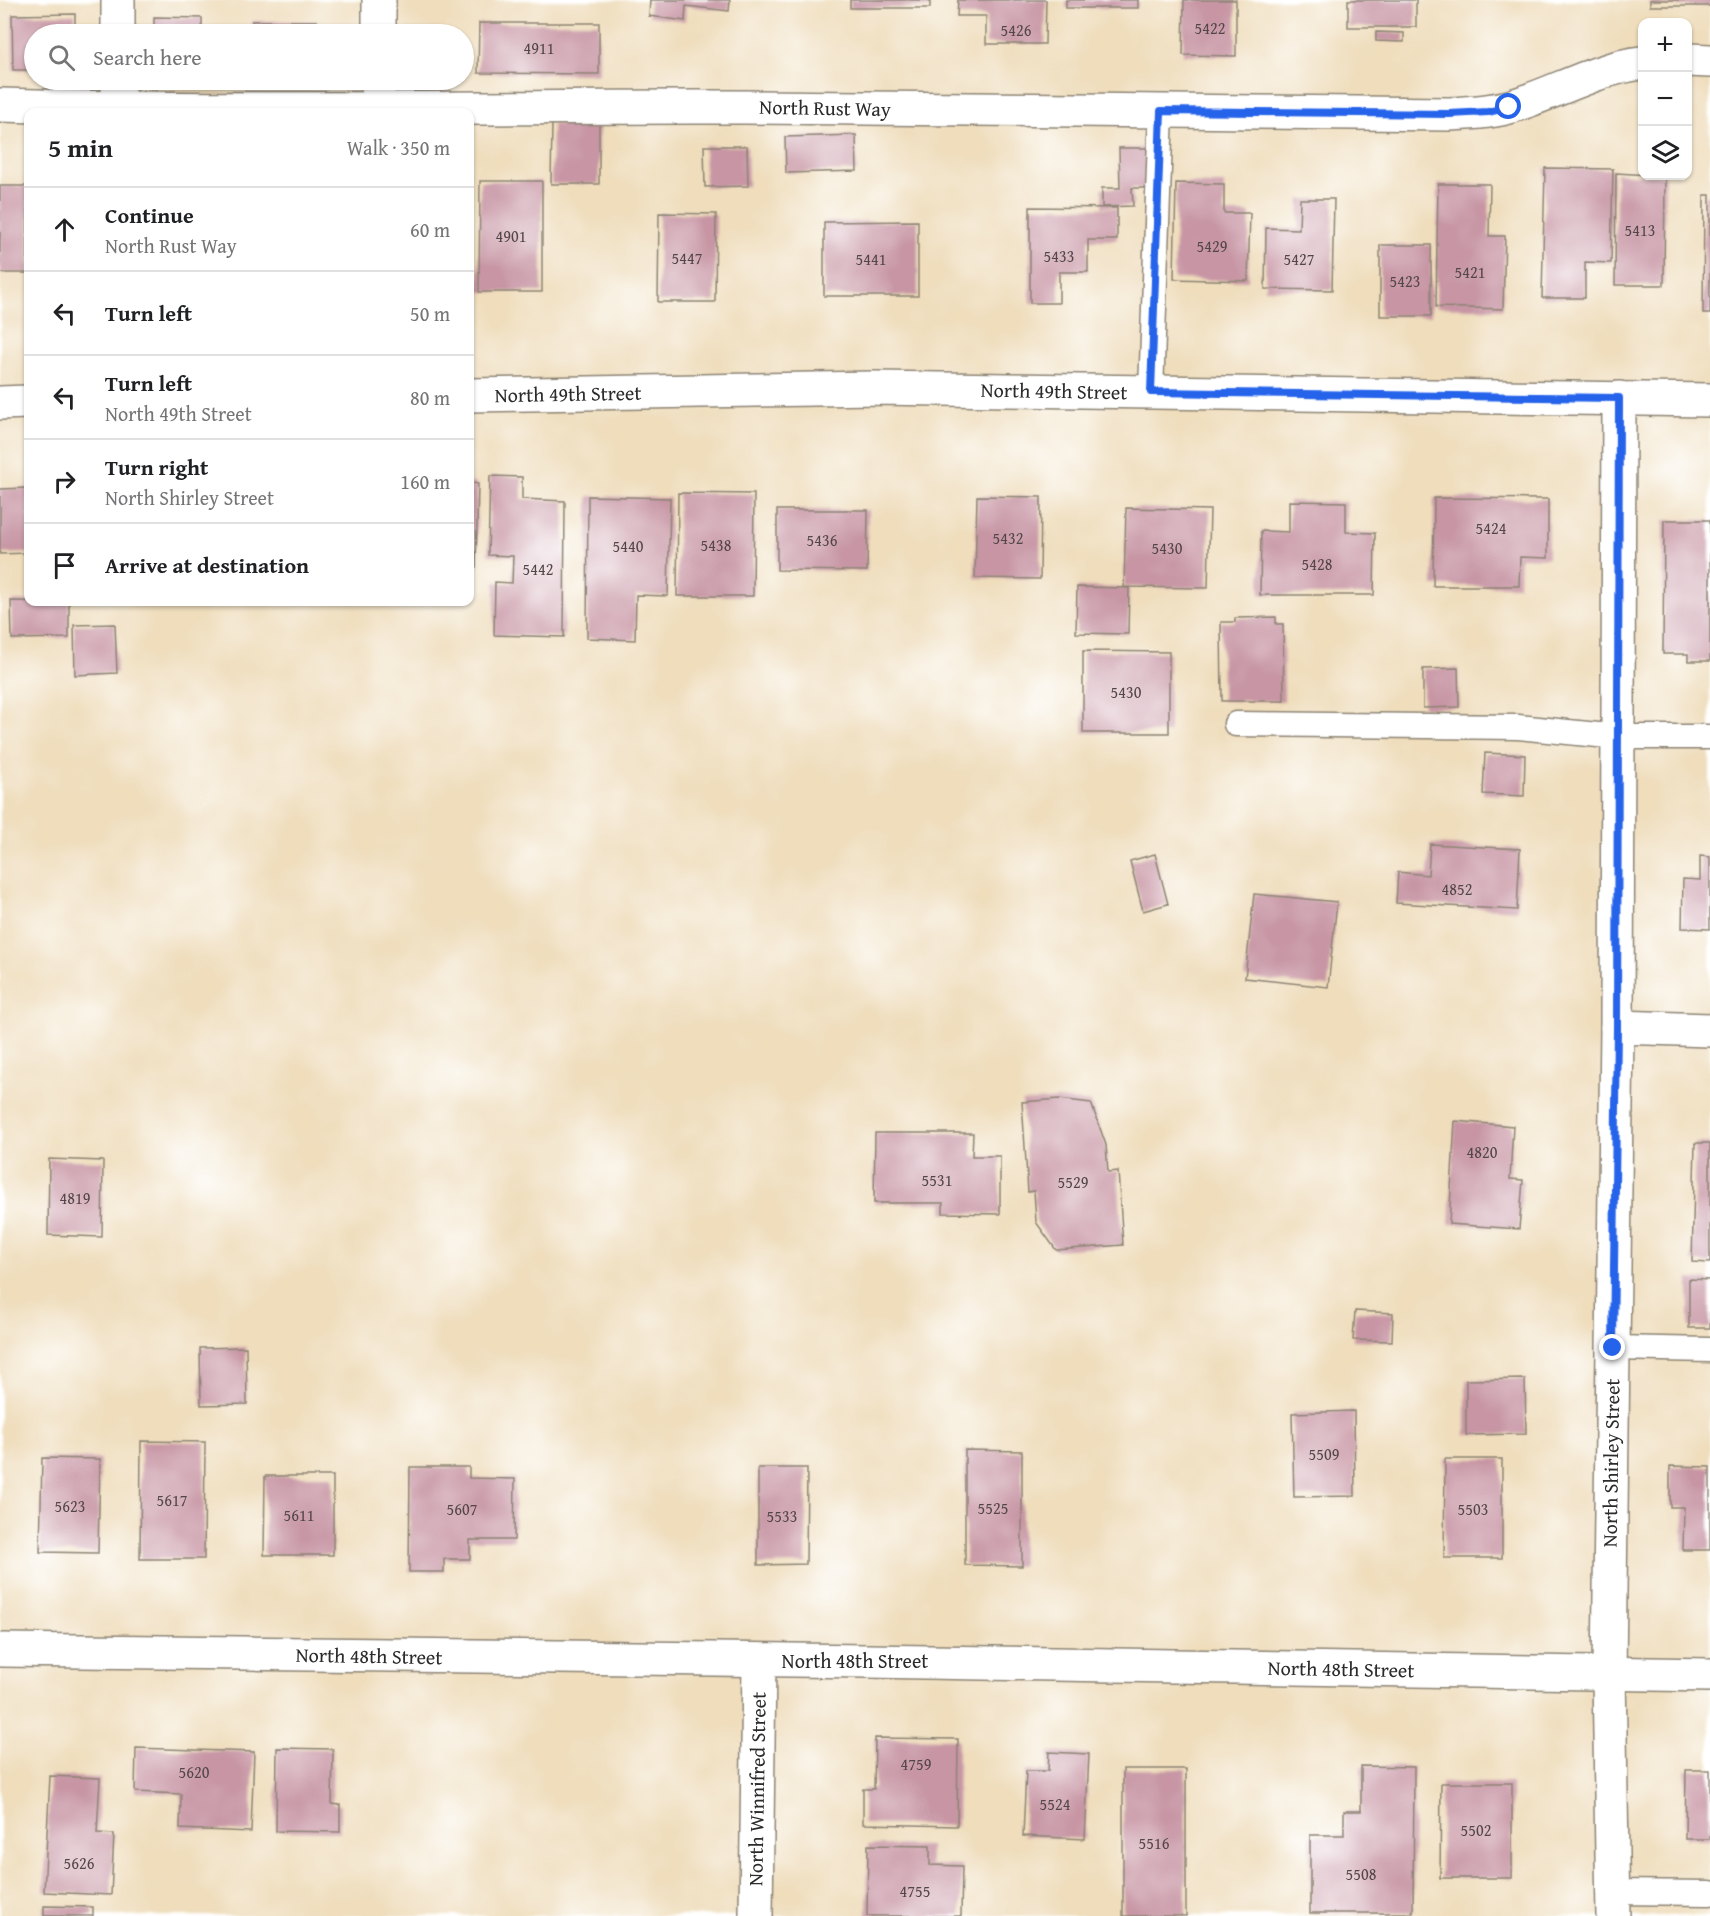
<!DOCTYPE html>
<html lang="en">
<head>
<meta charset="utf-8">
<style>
  body { margin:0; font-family:"Gentium Book Plus",serif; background:#f2f2f2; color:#202124 }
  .controls { position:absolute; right:18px; top:18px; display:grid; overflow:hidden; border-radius:12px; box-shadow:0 2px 4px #0004 }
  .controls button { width:54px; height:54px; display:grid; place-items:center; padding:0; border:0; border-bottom:2px solid #e0e0e0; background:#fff; color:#202124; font:30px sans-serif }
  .stop { position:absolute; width:18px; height:18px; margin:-14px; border:4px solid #2563eb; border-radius:50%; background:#fff }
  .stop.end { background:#2563eb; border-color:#fff; box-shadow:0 2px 6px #0008 }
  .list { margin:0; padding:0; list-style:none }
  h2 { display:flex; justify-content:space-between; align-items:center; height:78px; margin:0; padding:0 24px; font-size:26px }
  h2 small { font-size:20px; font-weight:400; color:#757577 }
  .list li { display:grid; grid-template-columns:39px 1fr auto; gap:18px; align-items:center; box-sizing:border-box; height:84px; padding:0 24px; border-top:2px solid #e0e0e0 }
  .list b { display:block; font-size:22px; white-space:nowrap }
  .list p { margin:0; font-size:20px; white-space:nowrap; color:#757577 }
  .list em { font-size:20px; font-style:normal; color:#757577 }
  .icon { flex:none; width:33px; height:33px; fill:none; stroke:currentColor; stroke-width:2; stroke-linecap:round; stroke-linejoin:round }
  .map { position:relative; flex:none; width:1710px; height:1916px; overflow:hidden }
  .search { position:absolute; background:#fff; box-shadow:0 2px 4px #0004; left:24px; top:24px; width:450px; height:66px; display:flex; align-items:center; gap:15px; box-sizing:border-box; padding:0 21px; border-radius:33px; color:#757577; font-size:22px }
  .panel { position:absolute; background:#fff; box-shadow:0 2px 4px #0004; left:24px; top:108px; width:450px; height:498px; border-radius:12px }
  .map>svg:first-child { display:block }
</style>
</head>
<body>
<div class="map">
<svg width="1710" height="1916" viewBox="0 0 1710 1916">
  <rect width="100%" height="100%" fill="#fff"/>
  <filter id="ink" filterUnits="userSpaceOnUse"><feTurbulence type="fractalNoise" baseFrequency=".0167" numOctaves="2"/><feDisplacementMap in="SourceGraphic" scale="12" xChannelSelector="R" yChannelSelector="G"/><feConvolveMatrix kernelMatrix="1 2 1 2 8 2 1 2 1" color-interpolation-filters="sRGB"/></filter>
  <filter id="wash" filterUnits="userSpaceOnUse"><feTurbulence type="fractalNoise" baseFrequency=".008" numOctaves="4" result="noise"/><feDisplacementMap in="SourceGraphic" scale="24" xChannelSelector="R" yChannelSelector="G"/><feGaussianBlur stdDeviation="1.35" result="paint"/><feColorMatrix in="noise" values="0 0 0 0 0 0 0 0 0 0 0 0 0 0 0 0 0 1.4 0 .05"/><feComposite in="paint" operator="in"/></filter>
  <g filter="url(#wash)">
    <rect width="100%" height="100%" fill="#efddbc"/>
    <g id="blocks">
      <g fill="#c795a4">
        <polygon points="650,0 730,0 729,11 686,6 685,21 649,16"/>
        <rect x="850" y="0" width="80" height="8"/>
        <polygon points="958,0 1046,0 1045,44 986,44 986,16 957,16"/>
        <rect x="1066" y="0" width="72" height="8"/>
        <polygon points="1184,0 1236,0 1236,56 1183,55"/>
        <rect x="1348" y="0" width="68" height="27"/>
        <rect x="1650" y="0" width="60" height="6"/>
        <polygon points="75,14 75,34 34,34 34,70 13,70 12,15"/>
        <polygon points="154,17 202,18 202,34 154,34"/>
        <rect x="252" y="21" width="65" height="13"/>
        <polygon points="479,23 599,23 599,74 478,73"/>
        <polygon points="1376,32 1404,33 1404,42 1376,41"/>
        <polygon points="552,124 599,124 599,184 551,184"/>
        <polygon points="856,135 857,171 786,173 785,137"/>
        <polygon points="704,146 747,146 748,186 705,187"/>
        <polygon points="1119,148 1147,148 1148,188 1132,188 1133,206 1102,207 1102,188 1120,188"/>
        <polygon points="1545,168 1613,169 1611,263 1585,262 1585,298 1542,298"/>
        <polygon points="1616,173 1665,176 1664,285 1615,285"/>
        <polygon points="480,181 542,181 542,292 479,292"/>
        <polygon points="1176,183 1224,184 1224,213 1250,213 1248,281 1174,279"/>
        <polygon points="1438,184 1490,184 1489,236 1505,236 1503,309 1436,307"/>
        <rect x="0" y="186" width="28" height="87"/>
        <polygon points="1704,195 1710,195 1710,314 1703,314"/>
        <polygon points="1300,199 1334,199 1332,290 1265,289 1266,228 1299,229"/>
        <polygon points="1030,207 1117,208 1117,240 1088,240 1088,272 1059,272 1059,303 1030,303"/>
        <polygon points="659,213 716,214 715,302 658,302"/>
        <polygon points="918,221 918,296 824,296 824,222"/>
        <rect x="1380" y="245" width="51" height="71"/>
        <polygon points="490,476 522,477 522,499 565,501 564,637 494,635 495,582 512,583 513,556 488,555"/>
        <polygon points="470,482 478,484 476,567 470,567"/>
        <polygon points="28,488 28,553 0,554 0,489"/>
        <polygon points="678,493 754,494 753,596 677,596"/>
        <polygon points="588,496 670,498 668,596 636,595 635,640 587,638"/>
        <polygon points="977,496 1041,497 1040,579 975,578"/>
        <polygon points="1434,498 1548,499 1548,558 1520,557 1519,586 1433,586"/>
        <polygon points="1289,501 1346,502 1346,532 1375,533 1374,595 1260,595 1261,531 1289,532"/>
        <polygon points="1126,508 1210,510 1208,588 1124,587"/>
        <polygon points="777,510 868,510 867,571 777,570"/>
        <polygon points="1664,520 1710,520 1710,661 1688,661 1688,654 1663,654"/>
        <polygon points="1077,587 1129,588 1128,634 1076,633"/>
        <polygon points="11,601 69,602 69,638 12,639"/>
        <polygon points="1276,617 1276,624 1283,624 1284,701 1222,701 1221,622 1235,622 1235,618"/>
        <polygon points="115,624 117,673 75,675 74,625"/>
        <polygon points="1083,651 1169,652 1169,733 1083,733"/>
        <polygon points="1458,668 1459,707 1423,708 1423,669"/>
        <polygon points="1485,753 1525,755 1524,796 1483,794"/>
        <polygon points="1430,844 1520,849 1517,910 1396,903 1398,872 1428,875"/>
        <polygon points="1155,854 1168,904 1143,911 1130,861"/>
        <polygon points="1700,856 1710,857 1710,929 1682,928 1683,879 1700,880"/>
        <polygon points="1254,894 1337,902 1328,987 1245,978"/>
        <polygon points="1059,1099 1091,1103 1106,1145 1108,1172 1118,1171 1123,1245 1056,1250 1036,1222 1034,1191 1028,1192 1022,1102"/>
        <polygon points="1455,1121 1513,1126 1510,1179 1523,1180 1519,1229 1449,1224"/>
        <polygon points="875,1133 973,1133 972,1156 1000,1156 1000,1214 943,1213 943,1203 874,1203"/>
        <polygon points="1695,1143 1710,1143 1710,1263 1692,1262"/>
        <polygon points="49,1159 103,1161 102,1237 48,1235"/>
        <polygon points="1689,1279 1710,1280 1710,1328 1689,1328"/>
        <polygon points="1355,1311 1393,1313 1392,1341 1353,1340"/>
        <polygon points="246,1347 247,1404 201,1405 200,1348"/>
        <polygon points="1525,1379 1526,1434 1466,1435 1466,1380"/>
        <polygon points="1354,1411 1355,1496 1294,1497 1292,1413"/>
        <polygon points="141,1441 205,1442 204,1559 140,1559"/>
        <polygon points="965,1450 1022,1451 1022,1566 965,1565"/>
        <polygon points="42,1458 100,1459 98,1553 40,1552"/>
        <polygon points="1445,1459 1502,1459 1502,1558 1444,1558"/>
        <polygon points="1670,1466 1710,1467 1710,1550 1683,1550 1684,1507 1670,1507"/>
        <polygon points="410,1467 469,1467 469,1478 515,1479 514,1540 470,1540 470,1559 444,1559 444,1572 409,1572"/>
        <polygon points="758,1468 807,1468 806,1564 758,1565"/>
        <polygon points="265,1476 333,1476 333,1555 264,1555"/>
        <polygon points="875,1738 958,1739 957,1826 863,1824 863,1789 874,1789"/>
        <polygon points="136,1748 254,1752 251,1832 180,1829 181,1794 135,1792"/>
        <polygon points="277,1748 333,1749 332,1804 340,1805 340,1832 276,1831"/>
        <polygon points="1049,1752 1089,1754 1085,1839 1023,1836 1026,1771 1048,1771"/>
        <polygon points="1361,1766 1414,1767 1413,1913 1310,1913 1310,1835 1344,1835 1344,1811 1361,1811"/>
        <rect x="1123" y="1769" width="63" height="147"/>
        <polygon points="1686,1770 1710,1770 1710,1839 1685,1839"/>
        <polygon points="50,1776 100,1778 97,1833 114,1834 111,1895 44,1892"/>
        <polygon points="1441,1783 1512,1783 1512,1878 1440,1878"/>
        <polygon points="868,1845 930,1846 930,1865 962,1866 961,1916 867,1916"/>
        <polygon points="44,1906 93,1907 93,1916 44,1916"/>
      </g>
    </g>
  </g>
  <g filter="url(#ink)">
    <use href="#blocks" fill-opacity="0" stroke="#8d8474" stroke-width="1.5"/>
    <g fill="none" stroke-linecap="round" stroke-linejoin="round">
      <defs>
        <g id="service">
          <polyline points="1151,392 1161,111"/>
          <polyline points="1236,724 1518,727 1618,737 1710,737"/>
          <polyline points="1613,1348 1710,1350"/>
          <polyline points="1613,1892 1710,1893"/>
        </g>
        <g id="minor">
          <polyline points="118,0 118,34"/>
          <polyline points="379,34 379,0"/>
          <polyline points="1688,60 1710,61"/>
          <polyline points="118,80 118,109"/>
          <path d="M 0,105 C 248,113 495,106 743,107 C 978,108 1214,112 1449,114 C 1470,113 1490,112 1509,107 C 1554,94 1596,68 1642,63"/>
          <polyline points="378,112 378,80"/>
          <polyline points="470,395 874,388 1710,400"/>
          <polyline points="0,403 28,402"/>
          <polyline points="1617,1027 1710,1030"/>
          <polyline points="0,1650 867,1661 1710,1675"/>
          <polyline points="756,1916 759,1661"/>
          <polyline points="1613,1916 1609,1673 1617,1027 1619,398"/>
        </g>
      </defs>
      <use href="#service" stroke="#8d8474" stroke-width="27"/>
      <use href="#minor" stroke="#8d8474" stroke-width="36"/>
      <use href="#service" stroke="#fff" stroke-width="24"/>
      <use href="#minor" stroke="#fff" stroke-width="33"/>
    </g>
  </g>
  <g fill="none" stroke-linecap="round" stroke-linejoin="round" filter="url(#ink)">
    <polyline stroke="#2563eb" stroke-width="8" points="1509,107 1488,112 1449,114 1161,111 1151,392 1619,398 1617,1027 1613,1348"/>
  </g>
  <g text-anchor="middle" stroke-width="4.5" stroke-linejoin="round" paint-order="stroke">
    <g font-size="16" fill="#524649">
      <text x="1210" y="34">5422</text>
      <text x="1016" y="36">5426</text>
      <text x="539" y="54">4911</text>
      <text x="1640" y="236">5413</text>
      <text x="511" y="242">4901</text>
      <text x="1212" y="252">5429</text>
      <text x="1059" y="262">5433</text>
      <text x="687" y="264">5447</text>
      <text x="871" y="265">5441</text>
      <text x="1299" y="265">5427</text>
      <text x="1470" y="278">5421</text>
      <text x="1405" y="287">5423</text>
      <text x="1491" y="534">5424</text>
      <text x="1008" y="544">5432</text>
      <text x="822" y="546">5436</text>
      <text x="716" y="551">5438</text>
      <text x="628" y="552">5440</text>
      <text x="1167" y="554">5430</text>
      <text x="1317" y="570">5428</text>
      <text x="538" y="575">5442</text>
      <text x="1126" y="698">5430</text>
      <text x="1457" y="895">4852</text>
      <text x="1482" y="1158">4820</text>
      <text x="937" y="1186">5531</text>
      <text x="1073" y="1188">5529</text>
      <text x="75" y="1204">4819</text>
      <text x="1324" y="1460">5509</text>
      <text x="172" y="1506">5617</text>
      <text x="70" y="1512">5623</text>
      <text x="993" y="1514">5525</text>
      <text x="462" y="1515">5607</text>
      <text x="1473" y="1515">5503</text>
      <text x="299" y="1521">5611</text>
      <text x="782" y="1522">5533</text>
      <text x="916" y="1770">4759</text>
      <text x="194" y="1778">5620</text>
      <text x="1055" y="1810">5524</text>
      <text x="1476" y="1836">5502</text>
      <text x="1154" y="1849">5516</text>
      <text x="79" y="1869">5626</text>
      <text x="1361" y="1880">5508</text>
      <text x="915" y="1897">4755</text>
    </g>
    <g font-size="20" fill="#2b2b2b" stroke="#fff">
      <text transform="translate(825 108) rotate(1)" y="7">North Rust Way</text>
      <text transform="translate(1054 391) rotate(1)" y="7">North 49th Street</text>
      <text transform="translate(568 394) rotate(-1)" y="7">North 49th Street</text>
      <text transform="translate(1611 1463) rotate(-89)" y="7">North Shirley Street</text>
      <text transform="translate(369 1656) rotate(1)" y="7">North 48th Street</text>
      <text x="855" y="1668">North 48th Street</text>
      <text transform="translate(1341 1669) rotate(1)" y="7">North 48th Street</text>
      <text transform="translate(757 1789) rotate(-89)" y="7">North Winnifred Street</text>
    </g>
  </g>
</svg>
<div class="controls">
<button>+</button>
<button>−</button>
<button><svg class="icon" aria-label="layers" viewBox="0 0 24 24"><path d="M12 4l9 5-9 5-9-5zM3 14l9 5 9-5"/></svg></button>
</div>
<div class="stop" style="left:1509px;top:107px"></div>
<div class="stop end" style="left:1613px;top:1348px"></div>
<div class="search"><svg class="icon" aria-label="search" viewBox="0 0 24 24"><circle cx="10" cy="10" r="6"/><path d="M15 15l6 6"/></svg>Search here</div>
<section class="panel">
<h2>5 min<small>Walk · 350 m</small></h2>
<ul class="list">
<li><svg class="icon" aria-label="ahead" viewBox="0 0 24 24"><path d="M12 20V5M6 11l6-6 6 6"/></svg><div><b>Continue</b><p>North Rust Way</p></div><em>60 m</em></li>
<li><svg class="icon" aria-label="left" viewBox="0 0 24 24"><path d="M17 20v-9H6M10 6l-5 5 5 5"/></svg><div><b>Turn left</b></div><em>50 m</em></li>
<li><svg class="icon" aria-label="left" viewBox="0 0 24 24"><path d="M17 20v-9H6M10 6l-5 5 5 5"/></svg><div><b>Turn left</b><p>North 49th Street</p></div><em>80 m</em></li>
<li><svg class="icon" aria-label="right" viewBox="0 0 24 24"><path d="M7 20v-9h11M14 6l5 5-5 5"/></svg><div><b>Turn right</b><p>North Shirley Street</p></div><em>160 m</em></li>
<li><svg class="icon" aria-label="arrive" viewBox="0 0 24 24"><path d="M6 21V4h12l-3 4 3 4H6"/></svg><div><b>Arrive at destination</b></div></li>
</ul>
</section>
</div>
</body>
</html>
